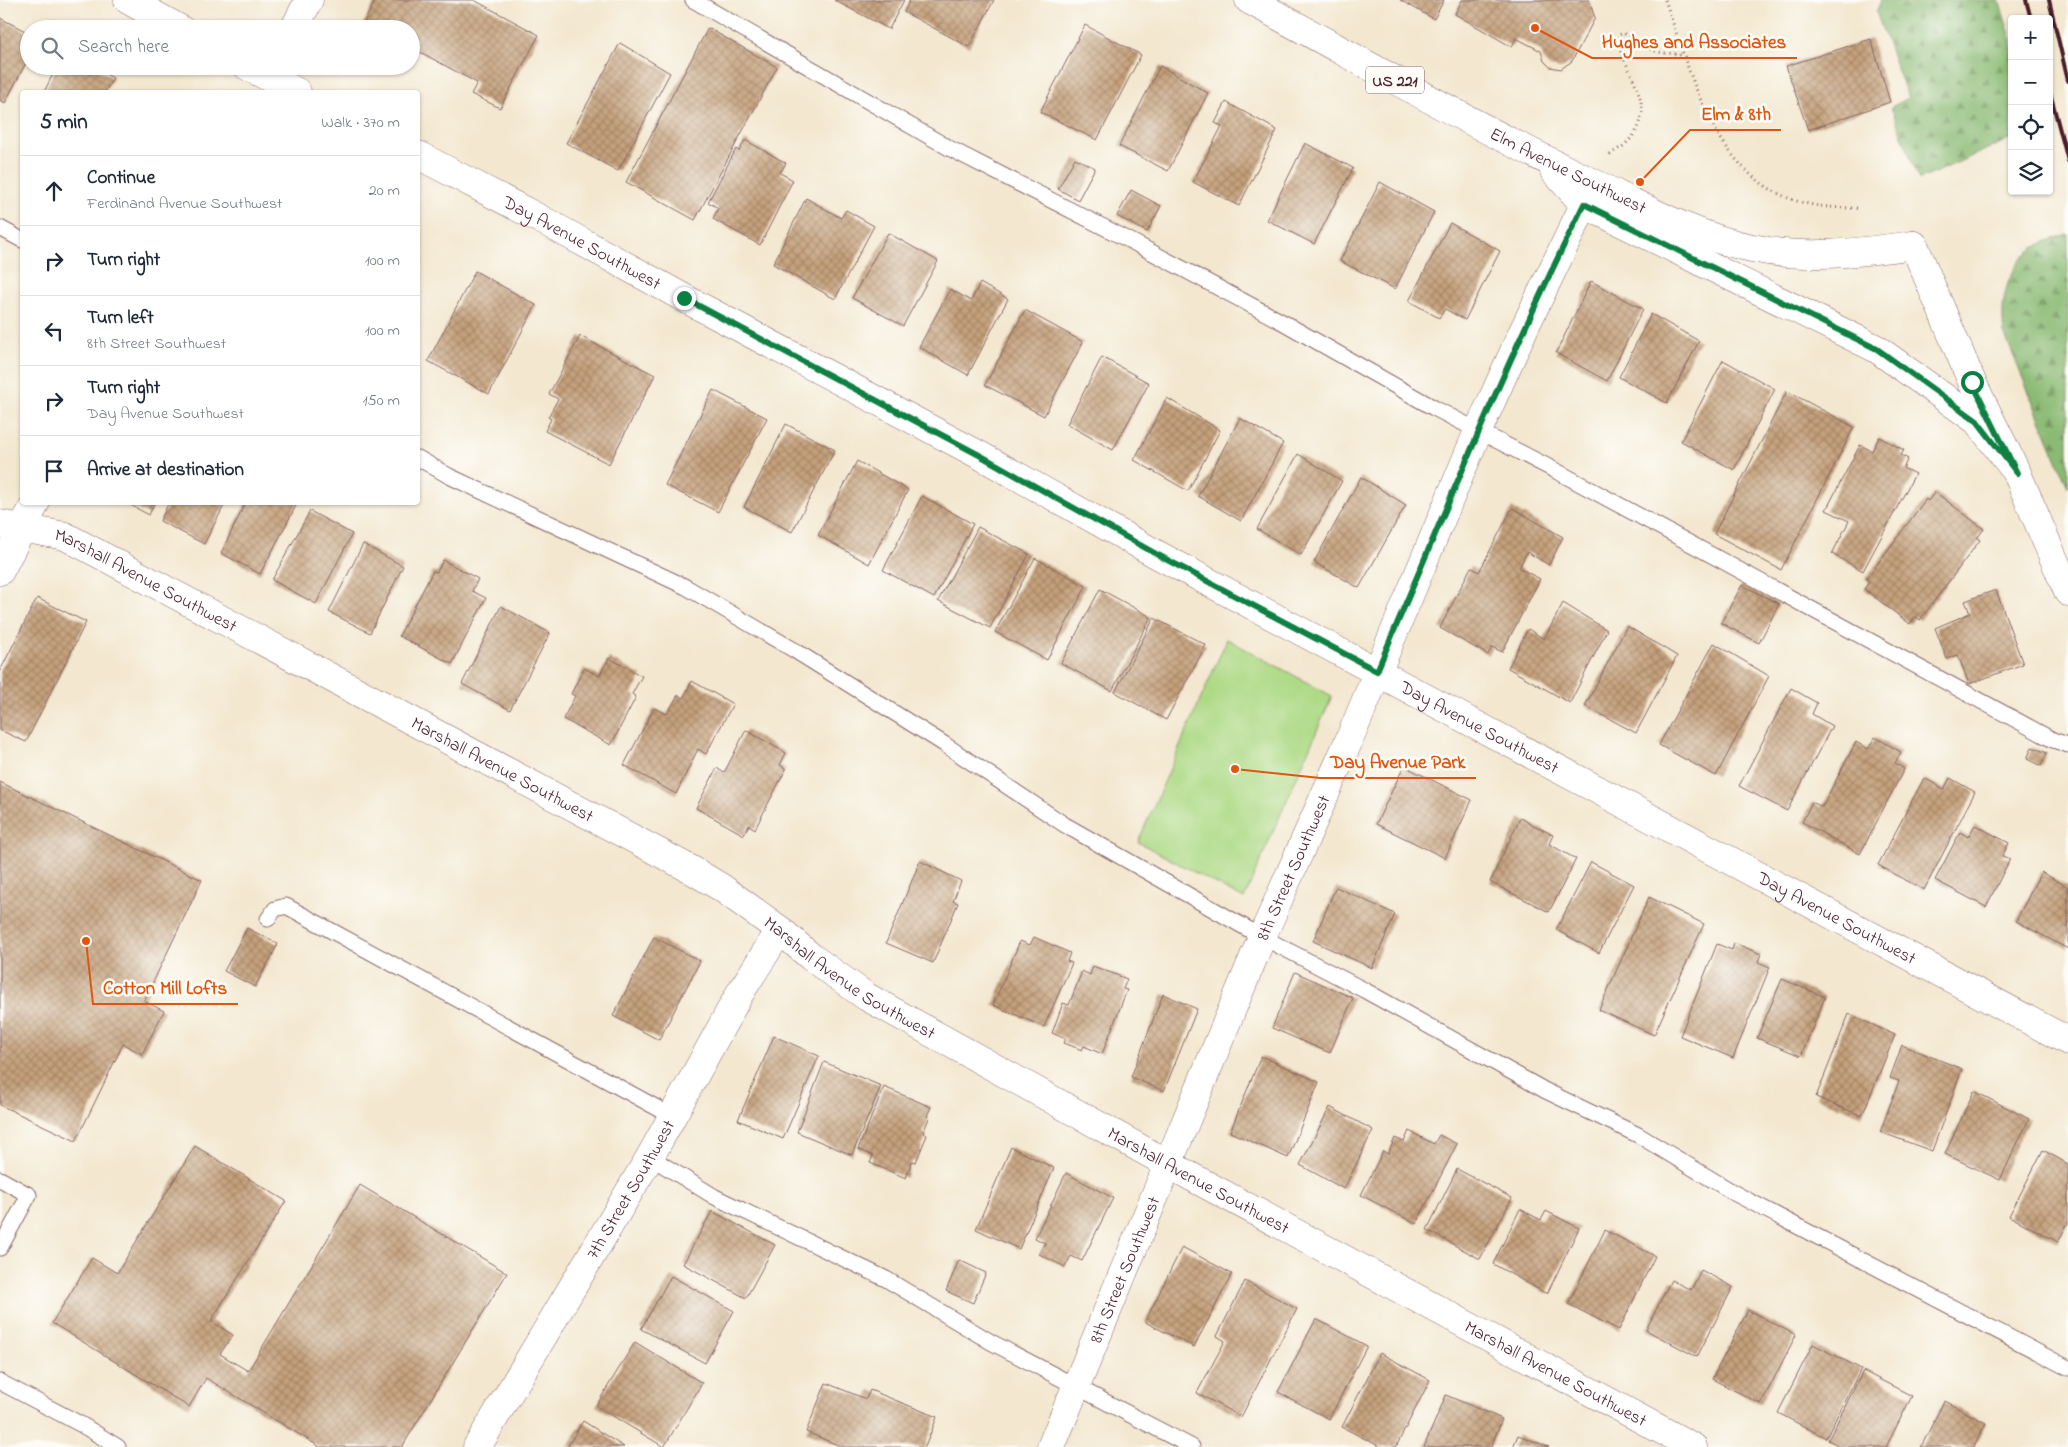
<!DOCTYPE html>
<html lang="en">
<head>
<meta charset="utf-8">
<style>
  body { margin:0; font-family:"Indie Flower",sans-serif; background:#f6f6f7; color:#1f2937 }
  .controls { position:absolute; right:15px; top:15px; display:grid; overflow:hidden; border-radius:5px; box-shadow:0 1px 4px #0004 }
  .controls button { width:45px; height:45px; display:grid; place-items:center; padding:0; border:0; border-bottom:1px solid #e0e1e3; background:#fff; color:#1f2937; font:25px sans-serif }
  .stop { position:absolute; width:15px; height:15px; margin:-11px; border:4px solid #0b8043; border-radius:50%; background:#fff }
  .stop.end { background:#0b8043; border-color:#fff; box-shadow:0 1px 5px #0008 }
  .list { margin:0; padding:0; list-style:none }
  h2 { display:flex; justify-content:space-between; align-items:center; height:65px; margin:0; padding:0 20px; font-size:21px }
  h2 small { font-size:16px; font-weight:400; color:#747a83 }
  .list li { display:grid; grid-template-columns:32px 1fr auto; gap:15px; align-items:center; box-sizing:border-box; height:70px; padding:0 20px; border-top:1px solid #e0e1e3 }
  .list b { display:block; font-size:19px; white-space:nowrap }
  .list p { margin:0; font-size:16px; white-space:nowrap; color:#747a83 }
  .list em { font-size:16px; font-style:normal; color:#747a83 }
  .icon { flex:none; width:28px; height:28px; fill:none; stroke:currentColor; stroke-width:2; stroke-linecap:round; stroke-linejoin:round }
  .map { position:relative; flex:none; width:2068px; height:1447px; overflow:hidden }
  .search { position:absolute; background:#fff; box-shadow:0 1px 4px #0004; left:20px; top:20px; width:400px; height:55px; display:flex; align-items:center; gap:12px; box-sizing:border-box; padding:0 18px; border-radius:28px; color:#747a83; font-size:19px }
  .panel { position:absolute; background:#fff; box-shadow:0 1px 4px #0004; left:20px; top:90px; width:400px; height:415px; border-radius:5px }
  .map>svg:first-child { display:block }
</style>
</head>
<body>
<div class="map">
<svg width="2068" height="1447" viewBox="0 0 2068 1447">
  <defs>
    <pattern id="forest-firs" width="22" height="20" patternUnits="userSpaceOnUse" patternTransform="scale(1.25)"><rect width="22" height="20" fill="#8aba73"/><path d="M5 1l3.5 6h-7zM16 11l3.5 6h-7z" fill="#73975f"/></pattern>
    <pattern id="building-cross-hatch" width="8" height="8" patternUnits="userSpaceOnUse" patternTransform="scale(1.25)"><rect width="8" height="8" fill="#c5a17c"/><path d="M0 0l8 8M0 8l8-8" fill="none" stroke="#a28366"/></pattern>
  </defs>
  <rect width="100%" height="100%" fill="#fdfcf7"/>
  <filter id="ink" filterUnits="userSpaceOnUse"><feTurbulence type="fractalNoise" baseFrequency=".02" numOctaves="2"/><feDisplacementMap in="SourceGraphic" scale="10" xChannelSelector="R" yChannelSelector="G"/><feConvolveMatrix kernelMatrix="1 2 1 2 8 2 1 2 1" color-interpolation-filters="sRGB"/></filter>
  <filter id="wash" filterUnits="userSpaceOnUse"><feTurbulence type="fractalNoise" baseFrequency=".0096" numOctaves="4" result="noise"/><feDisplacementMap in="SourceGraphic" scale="20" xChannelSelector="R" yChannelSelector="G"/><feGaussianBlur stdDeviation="1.12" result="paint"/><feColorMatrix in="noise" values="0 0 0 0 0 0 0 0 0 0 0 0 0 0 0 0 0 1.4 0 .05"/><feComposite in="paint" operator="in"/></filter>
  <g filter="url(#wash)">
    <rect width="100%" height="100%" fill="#f3e7cf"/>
    <polygon fill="#adda86" stroke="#7c7c58" points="1227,639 1332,696 1244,899 1138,842"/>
    <g fill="url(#forest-firs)" stroke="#6a6c4f">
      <polygon points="1881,0 1999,0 2012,41 2012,138 1919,180 1891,107 1908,98 1876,12"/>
      <path d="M 2067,234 L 2068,236 L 2068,487 L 2004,333 C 2000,302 2006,266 2035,247 C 2044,241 2057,238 2067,234 Z"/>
    </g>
    <g id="blocks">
      <g fill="url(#building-cross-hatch)">
        <polygon points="376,0 474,0 539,35 500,108 471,94 477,83 411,47 411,29 360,29"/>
        <polygon points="834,0 904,0 889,29"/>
        <polygon points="910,0 994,0 969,47 904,12"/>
        <polygon points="1400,0 1444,0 1434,19"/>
        <polygon points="1462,0 1589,0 1595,18 1572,61 1561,69 1550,67 1544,61 1541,51 1516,38 1512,47 1455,14"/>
        <polygon points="0,18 29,33 29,57 5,103 0,100"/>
        <polygon points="1085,25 1141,55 1097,140 1040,112"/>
        <polygon points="708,28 777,67 695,220 626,182"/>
        <polygon points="1871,39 1890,102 1808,130 1786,66"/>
        <polygon points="620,43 670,73 618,171 566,143"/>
        <polygon points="57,66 91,66 113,78 105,92 44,92"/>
        <polygon points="1160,66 1208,93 1168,171 1119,146"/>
        <polygon points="1226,102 1277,130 1239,206 1193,182 1222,126 1215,123"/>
        <polygon points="745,140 786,163 780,173 793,180 760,245 713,219 718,208 708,202 736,149 739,151"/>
        <polygon points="1305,143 1353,168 1314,244 1267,220"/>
        <polygon points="1075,158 1095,168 1078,200 1058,189"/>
        <polygon points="1380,182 1434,212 1395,289 1340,261"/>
        <polygon points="1131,190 1161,206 1147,232 1117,216"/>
        <polygon points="806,198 841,218 846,210 874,226 835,299 773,264"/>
        <polygon points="1450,223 1500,251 1465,320 1445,309 1439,318 1409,301"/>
        <polygon points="888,233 938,261 903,326 852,298"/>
        <polygon points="475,271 536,305 489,394 428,361"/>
        <polygon points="1591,281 1643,309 1607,381 1556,353"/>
        <polygon points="980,283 1008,299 968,375 919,347 950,289 971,301"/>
        <polygon points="1025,310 1083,342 1044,416 985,385"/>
        <polygon points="1651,314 1699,341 1667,403 1619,377"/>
        <polygon points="580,336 655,375 609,464 545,431 551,419 548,417 558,399 549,394"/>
        <polygon points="1102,357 1149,383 1113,450 1067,424"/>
        <polygon points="1723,360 1775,389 1734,470 1681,441"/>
        <polygon points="713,390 767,418 718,512 665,485"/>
        <polygon points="1787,391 1854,427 1781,570 1714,534"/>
        <polygon points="1167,398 1220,430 1188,491 1134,460"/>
        <polygon points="1240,418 1283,443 1241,521 1198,496"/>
        <polygon points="786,424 835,450 792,532 744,507"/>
        <polygon points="1879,437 1904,450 1901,455 1908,459 1903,468 1915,474 1863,571 1832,554 1849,521 1826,510 1860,445 1872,451"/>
        <polygon points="1298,454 1342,481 1301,555 1257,529"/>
        <polygon points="857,461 908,490 869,564 818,535"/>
        <polygon points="1361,477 1406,505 1359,588 1314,562"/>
        <polygon points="1935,492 1984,529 1977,538 1980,540 1920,620 1915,616 1910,624 1864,589 1869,582 1866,579 1926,499 1928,501"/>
        <polygon points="922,496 973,524 934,598 883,570"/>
        <polygon points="125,502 155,502 149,515"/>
        <polygon points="169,502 226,502 204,544 160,521"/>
        <polygon points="246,502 298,502 260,574 221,553"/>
        <polygon points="1512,508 1563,537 1549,565 1527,552 1519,568 1540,579 1502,652 1492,647 1488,655 1440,628 1471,567 1479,572"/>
        <polygon points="310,511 352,534 316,604 272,580"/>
        <polygon points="978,527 1029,554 990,628 938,601"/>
        <polygon points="363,544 403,566 370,633 329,612"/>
        <polygon points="1035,558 1086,586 1047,660 995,632"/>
        <polygon points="443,560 478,579 472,591 486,598 452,664 399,636 433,571 437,572"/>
        <polygon points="1742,585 1779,604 1759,643 1721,623"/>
        <polygon points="1100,589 1151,617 1112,691 1061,663"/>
        <polygon points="1996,590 2023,664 1969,684 1958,655 1947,659 1935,628 1970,613 1965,601"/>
        <polygon points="37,598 86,622 26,742 0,730 0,671"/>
        <polygon points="1563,603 1607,630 1570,703 1508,668 1528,629 1544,639"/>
        <polygon points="501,606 550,633 510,710 462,684"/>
        <polygon points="1154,618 1206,645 1166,720 1115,692"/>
        <polygon points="1627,626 1677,656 1636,733 1585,706"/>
        <polygon points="1714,643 1769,676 1716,776 1659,745"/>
        <polygon points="609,658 642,676 632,694 636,697 611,745 563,719 575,696 571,694 584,668 599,676"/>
        <polygon points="692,681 733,704 706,754 698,749 676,794 624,765 654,708 667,714 678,695 683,698"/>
        <polygon points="1791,688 1817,703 1812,714 1832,726 1787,811 1739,786"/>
        <polygon points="746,730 786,753 780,765 786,769 755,829 749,825 744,835 696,808 717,768 724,773"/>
        <polygon points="1875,737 1901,752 1895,763 1904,769 1860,854 1802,822 1812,802 1822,807 1856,742 1868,749"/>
        <polygon points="2032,747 2047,753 2041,766 2027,759"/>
        <polygon points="1404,766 1472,800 1445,858 1376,824"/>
        <polygon points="1924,778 1944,789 1950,778 1975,792 1924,890 1878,865"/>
        <polygon points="0,782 202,880 144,1001 164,1011 142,1054 123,1044 76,1141 0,1105"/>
        <polygon points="1520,818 1553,835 1549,844 1576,859 1549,912 1490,882"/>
        <polygon points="1975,825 2009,843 2002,856 2010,859 1986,907 1935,880 1960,832 1968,837"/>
        <polygon points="920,861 961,881 953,901 958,903 933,963 886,943"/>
        <polygon points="1591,862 1634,885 1599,953 1556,930"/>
        <polygon points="2041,872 2068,887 2068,949 2016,921"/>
        <polygon points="1336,887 1395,914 1372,968 1313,941"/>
        <polygon points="1649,897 1704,924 1654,1035 1599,1010"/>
        <polygon points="247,928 278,944 255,987 224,971"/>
        <polygon points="654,937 700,961 659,1040 613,1016"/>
        <polygon points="1034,937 1070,953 1067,961 1072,963 1044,1027 993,1005 1020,941 1030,945"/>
        <polygon points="1734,943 1761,954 1758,962 1770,967 1733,1058 1680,1036 1717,944 1732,950"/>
        <polygon points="1093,966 1127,979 1123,989 1127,990 1102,1054 1084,1046 1082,1050 1064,1043 1066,1039 1052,1033 1063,1003 1069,1005 1082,971 1090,975"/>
        <polygon points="1295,972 1353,998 1330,1053 1272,1028"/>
        <polygon points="1782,979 1825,997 1801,1056 1757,1038"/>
        <polygon points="1163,994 1197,1009 1164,1091 1131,1077"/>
        <polygon points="1849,1014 1895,1035 1862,1116 1816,1097"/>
        <polygon points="774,1036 819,1056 783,1139 738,1120"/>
        <polygon points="1902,1045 1962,1069 1932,1151 1880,1132 1899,1081 1890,1078"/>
        <polygon points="1261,1056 1319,1082 1288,1158 1230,1132"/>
        <polygon points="824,1062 881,1086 852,1155 797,1132"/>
        <polygon points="884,1087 931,1107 927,1116 929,1118 923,1133 927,1135 916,1162 912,1161 906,1178 870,1163 873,1156 858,1149"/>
        <polygon points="1974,1091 2029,1119 2000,1180 1945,1154"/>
        <polygon points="1330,1107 1373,1130 1344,1189 1300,1165"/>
        <polygon points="1409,1131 1434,1144 1439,1135 1457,1144 1416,1224 1361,1195 1383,1151 1388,1154 1395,1138 1404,1142"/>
        <polygon points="195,1146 286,1201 211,1321 233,1335 220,1354 248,1371 360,1185 507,1273 402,1447 320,1447 206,1378 189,1407 52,1323 92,1258 117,1273"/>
        <polygon points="1011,1147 1054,1168 1019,1249 976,1229"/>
        <polygon points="2043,1150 2068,1164 2068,1223 2058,1242 2009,1216"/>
        <polygon points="1457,1169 1512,1198 1480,1259 1427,1230"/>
        <polygon points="1066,1173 1113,1198 1082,1261 1071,1256 1065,1267 1039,1254 1045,1243 1035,1238"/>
        <polygon points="1520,1209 1541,1220 1546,1211 1579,1228 1547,1294 1493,1264"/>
        <polygon points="712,1211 775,1245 746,1298 683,1264"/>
        <polygon points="1605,1230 1655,1256 1619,1330 1568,1304"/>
        <polygon points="1182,1247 1232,1274 1194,1347 1145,1322"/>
        <polygon points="959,1260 986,1273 973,1303 946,1291"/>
        <polygon points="1701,1270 1733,1287 1697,1357 1646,1330 1671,1280 1691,1290"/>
        <polygon points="671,1276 734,1311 705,1363 641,1329"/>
        <polygon points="1245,1281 1297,1309 1241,1417 1197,1393 1225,1341 1217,1336"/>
        <polygon points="1748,1310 1796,1335 1761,1404 1712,1379"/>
        <polygon points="1316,1319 1367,1346 1329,1419 1278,1392"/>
        <polygon points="635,1342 702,1383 664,1447 596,1406"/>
        <polygon points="1813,1344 1861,1369 1826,1438 1778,1413"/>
        <polygon points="1380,1353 1430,1380 1396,1447 1381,1447 1342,1427"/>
        <polygon points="1863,1371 1912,1396 1886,1447 1842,1447 1828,1440"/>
        <polygon points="826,1383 866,1399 870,1390 937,1417 925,1447 843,1447 806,1432"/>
        <polygon points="1446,1395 1502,1419 1491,1447 1424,1447"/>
        <polygon points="1944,1401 1986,1423 1974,1447 1921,1447"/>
        <polygon points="583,1421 624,1447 567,1447"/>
        <polygon points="1518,1435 1549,1447 1513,1447"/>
      </g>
    </g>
  </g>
  <g filter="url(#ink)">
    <use href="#blocks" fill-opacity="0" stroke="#856564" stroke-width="1"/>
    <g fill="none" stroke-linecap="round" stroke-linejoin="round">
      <defs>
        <g id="lane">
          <polyline points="693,0 949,148 1127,239 1286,324 1434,408 1562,474 2053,740 2068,745"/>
          <polyline points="0,228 22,240"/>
          <polyline points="418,458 449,476 686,587 794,650 944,744 1065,825 1262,937 1364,990 1546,1091 1638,1135 1736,1194 2068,1368"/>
          <polyline points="268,919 275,909 286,906 672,1116"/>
          <polyline points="650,1157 715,1197 886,1279 991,1342 1192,1447"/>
          <polyline points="0,1179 29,1195 0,1248"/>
          <polyline points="0,1382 82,1425 118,1447"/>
        </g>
        <g id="street">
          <polyline points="128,0 180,29"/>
          <polyline points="294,29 309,0"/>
          <polyline points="247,66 297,92"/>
          <path id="s1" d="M 418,155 L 546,222 L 684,298 L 983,457 L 1158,555 L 2068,1041"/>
          <path id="s2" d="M 0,524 L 65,536 L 692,870 L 722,888 L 780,930 L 811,957 L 867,997 L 1190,1176 L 1693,1447"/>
          <polyline points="0,571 36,502"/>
          <path id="s3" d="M 477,1447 L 650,1157 L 740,993 L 780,930"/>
          <path id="s4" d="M 1051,1447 L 1262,937 L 1350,738 L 1478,431 L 1524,329 L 1594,184"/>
        </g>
        <polyline id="secondary" points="1914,245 1972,382 2017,473 2068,592"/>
        <g id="primary">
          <path id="s5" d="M 1249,0 C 1364,62 1477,128 1596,184 C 1647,209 1696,237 1752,248 C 1806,260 1861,252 1914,245"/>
          <polyline points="1554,171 1584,204 1877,349 1977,421 2017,473"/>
        </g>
      </defs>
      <use href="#lane" stroke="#856564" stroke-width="17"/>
      <use href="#street" stroke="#856564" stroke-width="29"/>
      <use href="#secondary" stroke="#856564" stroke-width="29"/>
      <use href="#primary" stroke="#856564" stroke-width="29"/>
      <g stroke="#856564" stroke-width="3" stroke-dasharray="1 4" stroke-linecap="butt">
        <path d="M 1665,0 C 1690,70 1712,170 1791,199 C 1812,207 1836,208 1859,208"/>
        <path d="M 1610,155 C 1614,151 1619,149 1623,146 C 1664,112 1627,76 1616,39 L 1619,35 L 1623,33 C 1634,39 1642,47 1655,51 C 1666,55 1676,51 1686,58"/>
      </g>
      <use href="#lane" stroke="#fff" stroke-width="15"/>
      <use href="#street" stroke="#fff" stroke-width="28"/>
      <use href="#secondary" stroke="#fff" stroke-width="28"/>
      <use href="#primary" stroke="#fff" stroke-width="28"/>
      <g stroke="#4a1f2b" stroke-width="4">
        <polyline points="2026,0 2031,19"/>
        <polyline points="2049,0 2068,81"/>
        <polyline points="2049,89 2068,161"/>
      </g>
    </g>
  </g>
  <g fill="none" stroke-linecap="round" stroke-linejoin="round" filter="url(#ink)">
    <path stroke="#0b8043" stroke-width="6" d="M 684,298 L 983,457 L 1158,555 L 1377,671 C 1444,514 1508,357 1584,204 L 1877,349 L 1977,421 L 2017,473 L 1972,382"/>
  </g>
  <g text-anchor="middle" stroke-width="5" stroke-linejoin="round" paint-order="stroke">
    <rect fill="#fdfcf7" stroke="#806168" stroke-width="1" x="1366" y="66.5" width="58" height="27" rx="4"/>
    <g font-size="16" font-weight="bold" fill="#4a1f2b">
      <text x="1395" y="86">US 221</text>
    </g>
    <g font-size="18" fill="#4a1f2b" stroke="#fdfcf7">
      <text dy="6" stroke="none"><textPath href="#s5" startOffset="362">Elm Avenue Southwest</textPath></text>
      <text dy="6" stroke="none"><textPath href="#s1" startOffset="186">Day Avenue Southwest</textPath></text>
      <text dy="6" stroke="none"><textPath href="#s2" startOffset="158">Marshall Avenue Southwest</textPath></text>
      <text dy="6" stroke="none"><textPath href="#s1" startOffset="1206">Day Avenue Southwest</textPath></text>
      <text dy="6" stroke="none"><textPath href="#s2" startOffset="562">Marshall Avenue Southwest</textPath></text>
      <text dy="6" stroke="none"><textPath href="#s4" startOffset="628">8th Street Southwest</textPath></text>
      <text dy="6" stroke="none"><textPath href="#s1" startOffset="1611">Day Avenue Southwest</textPath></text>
      <text dy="6" stroke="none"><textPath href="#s2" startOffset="968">Marshall Avenue Southwest</textPath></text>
      <text dy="6" stroke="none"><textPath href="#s2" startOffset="1372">Marshall Avenue Southwest</textPath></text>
      <text dy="6" stroke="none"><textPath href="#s3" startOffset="300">7th Street Southwest</textPath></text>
      <text dy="6" stroke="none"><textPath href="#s4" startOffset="192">8th Street Southwest</textPath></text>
      <text dy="6" stroke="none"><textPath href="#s2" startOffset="1778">Marshall Avenue Southwest</textPath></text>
    </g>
  </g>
  <path fill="none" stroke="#e0560e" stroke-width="2" d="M1535 28L1592 58H1797M1640 182L1690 130H1781M1235 769L1320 778H1476M86 941L93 1004H238"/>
  <g fill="#e0560e" stroke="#fdfcf7" stroke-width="2">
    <circle cx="1535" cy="28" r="5"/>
    <circle cx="1640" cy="182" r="5"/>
    <circle cx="1235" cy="769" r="5"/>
    <circle cx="86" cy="941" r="5"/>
  </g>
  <g font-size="19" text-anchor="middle" font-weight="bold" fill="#e0560e" stroke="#fdfcf7" stroke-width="5" stroke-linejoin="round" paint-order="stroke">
    <text x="1694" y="48">Hughes and Associates</text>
    <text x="1736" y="120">Elm &amp; 8th</text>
    <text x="1398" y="768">Day Avenue Park</text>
    <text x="165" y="994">Cotton Mill Lofts</text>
  </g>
</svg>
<div class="controls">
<button>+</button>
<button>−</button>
<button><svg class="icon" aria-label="locate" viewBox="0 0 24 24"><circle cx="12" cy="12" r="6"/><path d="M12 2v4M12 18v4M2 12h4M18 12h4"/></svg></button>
<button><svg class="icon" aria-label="layers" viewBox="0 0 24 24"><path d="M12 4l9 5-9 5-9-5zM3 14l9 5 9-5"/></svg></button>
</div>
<div class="stop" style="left:1972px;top:382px"></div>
<div class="stop end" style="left:684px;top:298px"></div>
<div class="search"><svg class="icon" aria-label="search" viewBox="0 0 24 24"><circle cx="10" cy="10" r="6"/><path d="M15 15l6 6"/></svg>Search here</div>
<section class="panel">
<h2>5 min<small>Walk · 370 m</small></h2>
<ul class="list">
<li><svg class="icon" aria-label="ahead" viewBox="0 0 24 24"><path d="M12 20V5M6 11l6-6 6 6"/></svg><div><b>Continue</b><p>Ferdinand Avenue Southwest</p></div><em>20 m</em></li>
<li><svg class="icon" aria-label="right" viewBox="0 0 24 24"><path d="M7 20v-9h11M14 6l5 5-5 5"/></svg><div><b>Turn right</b></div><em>100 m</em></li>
<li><svg class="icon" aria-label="left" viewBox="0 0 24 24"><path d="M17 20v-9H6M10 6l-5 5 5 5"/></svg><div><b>Turn left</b><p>8th Street Southwest</p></div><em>100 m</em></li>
<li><svg class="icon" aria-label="right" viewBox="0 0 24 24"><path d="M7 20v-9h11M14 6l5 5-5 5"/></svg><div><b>Turn right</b><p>Day Avenue Southwest</p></div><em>150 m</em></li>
<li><svg class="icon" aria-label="arrive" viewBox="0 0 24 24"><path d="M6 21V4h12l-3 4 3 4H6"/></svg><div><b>Arrive at destination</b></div></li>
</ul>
</section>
</div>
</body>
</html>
